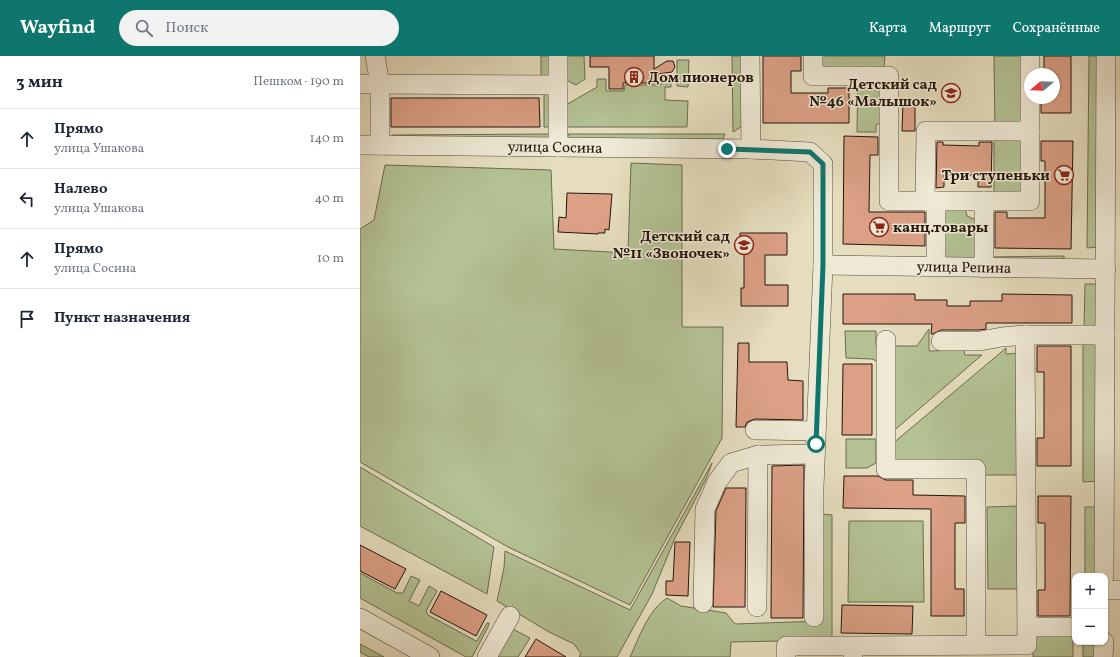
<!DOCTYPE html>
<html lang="ru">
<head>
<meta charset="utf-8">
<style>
  body { margin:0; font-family:Vollkorn,serif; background:#f2f2f3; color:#1f2937 }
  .controls { position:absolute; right:12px; bottom:12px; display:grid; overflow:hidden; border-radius:8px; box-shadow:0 1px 3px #0004 }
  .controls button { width:36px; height:36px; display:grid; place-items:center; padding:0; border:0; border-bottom:1px solid #e0e1e3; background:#fff; color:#1f2937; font:20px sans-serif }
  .compass { position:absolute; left:664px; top:12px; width:36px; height:36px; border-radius:50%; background:#fff; box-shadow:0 1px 3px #0004; rotate:251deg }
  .stop { position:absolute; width:12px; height:12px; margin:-9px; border:3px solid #0f766e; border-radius:50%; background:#fff }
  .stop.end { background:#0f766e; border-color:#fff; box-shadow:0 1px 4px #0008 }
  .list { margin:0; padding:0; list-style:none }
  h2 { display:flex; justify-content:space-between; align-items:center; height:52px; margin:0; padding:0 16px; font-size:17px }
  h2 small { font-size:13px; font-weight:400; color:#747a83 }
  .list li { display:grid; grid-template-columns:26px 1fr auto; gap:12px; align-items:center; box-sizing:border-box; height:60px; padding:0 16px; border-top:1px solid #e0e1e3 }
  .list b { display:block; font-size:15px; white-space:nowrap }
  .list p { margin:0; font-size:13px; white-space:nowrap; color:#747a83 }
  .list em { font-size:13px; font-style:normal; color:#747a83 }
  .icon { flex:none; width:22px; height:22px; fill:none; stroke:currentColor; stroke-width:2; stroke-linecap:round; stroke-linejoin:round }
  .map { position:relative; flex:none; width:760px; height:601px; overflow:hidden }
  header { display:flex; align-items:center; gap:24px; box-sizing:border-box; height:56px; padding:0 20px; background:#0f766e; color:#fff }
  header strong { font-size:19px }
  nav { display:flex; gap:22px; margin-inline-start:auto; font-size:14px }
  .search { width:280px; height:36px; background:#f2f2f3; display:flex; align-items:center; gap:10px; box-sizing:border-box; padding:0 14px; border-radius:22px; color:#747a83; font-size:15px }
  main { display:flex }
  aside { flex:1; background:#fff }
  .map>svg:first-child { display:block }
</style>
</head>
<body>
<header>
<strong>Wayfind</strong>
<div class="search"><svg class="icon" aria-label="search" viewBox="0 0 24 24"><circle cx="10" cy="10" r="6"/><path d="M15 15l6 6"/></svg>Поиск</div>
<nav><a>Карта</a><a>Маршрут</a><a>Сохранённые</a></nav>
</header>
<main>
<aside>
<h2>3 мин<small>Пешком · 190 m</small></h2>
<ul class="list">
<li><svg class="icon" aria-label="ahead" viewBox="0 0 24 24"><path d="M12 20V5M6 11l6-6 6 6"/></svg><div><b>Прямо</b><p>улица Ушакова</p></div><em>140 m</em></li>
<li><svg class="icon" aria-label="left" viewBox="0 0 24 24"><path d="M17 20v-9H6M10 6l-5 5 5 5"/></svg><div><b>Налево</b><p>улица Ушакова</p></div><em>40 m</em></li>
<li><svg class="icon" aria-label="ahead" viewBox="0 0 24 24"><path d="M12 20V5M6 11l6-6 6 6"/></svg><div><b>Прямо</b><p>улица Сосина</p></div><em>10 m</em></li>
<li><svg class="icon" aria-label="arrive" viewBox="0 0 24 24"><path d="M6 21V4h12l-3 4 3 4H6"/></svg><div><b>Пункт назначения</b></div></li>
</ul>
</aside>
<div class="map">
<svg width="760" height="601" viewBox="0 0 760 601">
  <rect width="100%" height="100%" fill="#e5ddbe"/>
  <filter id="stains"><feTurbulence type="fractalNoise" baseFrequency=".005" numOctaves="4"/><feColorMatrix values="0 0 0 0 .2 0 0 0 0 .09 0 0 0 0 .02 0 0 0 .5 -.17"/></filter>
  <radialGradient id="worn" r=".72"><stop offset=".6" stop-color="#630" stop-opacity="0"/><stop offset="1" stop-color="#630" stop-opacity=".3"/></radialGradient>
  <g fill="#b3c193" stroke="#6c6b4f">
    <polygon points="181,0 191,0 191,26 181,22"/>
    <polygon points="203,0 224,0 225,23 216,29 204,23"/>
    <polygon points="372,0 384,0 384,69 373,76"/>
    <polygon points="458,0 525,0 524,12 505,28 523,31 525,64 516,69 516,76 497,76 498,17 465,17"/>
    <polygon points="634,0 663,0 662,72 635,75"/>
    <polygon points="729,0 740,0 739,191 727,192"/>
    <polygon points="317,4 329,4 328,31 317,30"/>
    <polygon points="311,20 311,31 305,31 305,44 328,45 327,71 204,71 204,50 237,31 237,23 246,23 246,35 264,35 265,29 300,29"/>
    <polygon points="190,32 191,71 184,71 184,38"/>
    <polygon points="190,78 186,84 34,84 32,79"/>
    <polygon points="208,78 365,78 363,83 211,84"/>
    <polygon points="634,81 664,82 662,137 634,139"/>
    <polygon points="271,107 322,109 322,271 363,271 362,382 270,549 148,491 0,406 0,173 14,164 25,109 191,114 194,193 268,197"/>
    <polygon points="605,152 607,160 618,165 619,206 580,207 580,155"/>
    <polygon points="704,200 704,208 630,208 628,201"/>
    <polygon points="725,228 739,228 739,274 724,274"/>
    <polygon points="569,273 569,295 604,294 605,299 622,299 530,378 529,290 557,290"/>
    <polygon points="485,275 516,275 516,289 519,306 512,303 486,302"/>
    <polygon points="723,285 739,285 739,425 723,426"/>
    <polygon points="646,292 646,298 661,297 663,419 619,419 531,408 531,389"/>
    <polygon points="486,383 516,383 516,407 507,412 486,412"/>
    <polygon points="352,407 346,423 315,482 292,538 257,601 219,601 221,598 214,588 189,576 137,545 144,512 145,495 270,554"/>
    <polygon points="0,411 134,491 127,538 0,470"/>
    <polygon points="658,450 659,533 628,533 627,451"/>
    <polygon points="725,451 739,451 738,520 725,520"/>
    <path d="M 462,458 L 472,459 L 472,584 L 371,586 L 370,601 L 270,601 C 279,582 288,554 307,542 L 321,550 L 366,557 L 375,568 L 462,565 Z"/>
    <polygon points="489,465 563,465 564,546 488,546"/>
    <polygon points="0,517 37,537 43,537 51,520 60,524 49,545 59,550 69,530 77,535 66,555 68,559 116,585 117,585 127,567 129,567 128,571 112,601 106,601 0,542"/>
    <polygon points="149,571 170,582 158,601 133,601"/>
    <polygon points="713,578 713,601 673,601 673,579"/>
    <rect x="723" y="586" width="15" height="15"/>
    <polygon points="0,588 24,601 9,601 0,596"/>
  </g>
  <g fill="#dba086" stroke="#25150b">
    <polygon points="230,0 294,0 294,13 307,5 313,5 315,11 312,16 298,18 298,27 263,27 263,33 249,33 249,11 230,11"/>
    <polygon points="403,0 441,0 441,15 431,15 431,37 468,37 468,32 489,32 489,67 403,67"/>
    <polygon points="684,0 711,0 711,57 681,57 681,42 694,42 694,18 684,18"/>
    <polygon points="31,42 179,42 180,71 31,71"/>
    <polygon points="543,47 555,48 555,75 542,75"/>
    <polygon points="484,80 518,81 518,99 510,99 509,156 565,156 565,190 483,188"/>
    <polygon points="681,85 713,85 711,193 635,192 635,156 647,156 647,162 685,162 685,105 681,105"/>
    <polygon points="577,86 583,86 583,89 619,90 619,86 632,86 631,131 618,131 618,119 584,119 584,131 576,132"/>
    <polygon points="207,137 252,138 249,174 245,173 245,177 238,177 238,178 198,176 199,161 206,162"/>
    <polygon points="380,177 427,177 427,199 405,199 405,229 428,229 428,250 381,250 381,232 384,232 384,196 380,196"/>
    <polygon points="483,238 555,238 555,244 587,244 587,250 610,250 610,245 642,245 642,238 712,239 712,267 626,267 626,273 619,274 581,274 573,278 571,278 572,268 483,268"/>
    <polygon points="378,287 389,287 389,306 427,306 428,324 443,325 443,364 395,363 387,366 385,371 376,371"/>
    <polygon points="677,290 711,290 711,410 677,410 677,382 684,382 684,316 677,316"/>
    <polygon points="483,308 512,308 512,379 482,379"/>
    <polygon points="444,409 443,562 411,562 412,410"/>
    <polygon points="484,420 518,420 526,424 553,424 553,439 605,440 605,467 595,467 595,533 604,533 604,560 571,560 571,453 483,452"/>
    <polygon points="366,432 386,432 385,551 353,551 356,455"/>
    <polygon points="678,440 711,440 710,560 678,560 678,534 685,534 685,467 678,467"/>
    <polygon points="315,486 330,486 328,540 306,539 306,525 313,525"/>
    <polygon points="0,489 46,513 35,533 0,515"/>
    <polygon points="81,535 127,559 116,580 70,556"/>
    <polygon points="482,549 553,550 552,578 481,577"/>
    <polygon points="176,583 206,601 165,601"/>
  </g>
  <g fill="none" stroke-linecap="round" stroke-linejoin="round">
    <defs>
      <g id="minor">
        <polyline points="15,0 20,28 20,89"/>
        <polyline points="198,0 198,29"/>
        <polyline points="390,0 391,93"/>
        <polyline points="453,0 453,20 529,20 529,145 670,145 670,0"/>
        <polyline points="0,28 198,29 198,91"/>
        <polyline points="0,89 391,93 450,96 463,108 463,209 454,431 454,561"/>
        <polyline points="565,145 566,75 670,75"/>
        <polyline points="576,145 576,211"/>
        <polyline points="624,145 624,212"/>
        <polyline points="463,209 746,213"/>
        <polyline points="526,284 526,413 616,413 616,589"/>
        <polyline points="581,285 620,285 642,281 665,279"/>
        <polyline points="395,374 456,375"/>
        <polyline points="744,520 746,0"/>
        <polyline points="745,534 760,534"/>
        <polyline points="343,547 345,453 357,426 371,407 398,399 455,398"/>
        <polyline points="397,551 398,399"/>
        <polyline points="0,562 70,601"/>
        <polyline points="667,571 715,571"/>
        <polyline points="127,601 150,560"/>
        <polyline points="426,601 426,590 493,590"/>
        <polyline points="493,601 493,590 667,589 665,279 745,279"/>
        <polyline points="743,601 744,586"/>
      </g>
    </defs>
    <use href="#minor" stroke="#554738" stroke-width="20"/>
    <use href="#minor" stroke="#eee9d5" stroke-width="19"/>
  </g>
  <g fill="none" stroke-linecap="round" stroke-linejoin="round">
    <polyline stroke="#0f766e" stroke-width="5" points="367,93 450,96 463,108 463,209 456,388"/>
  </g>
  <defs>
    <symbol id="building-ring" viewBox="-11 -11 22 22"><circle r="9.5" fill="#eee9d5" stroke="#8f2418" stroke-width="1.5"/><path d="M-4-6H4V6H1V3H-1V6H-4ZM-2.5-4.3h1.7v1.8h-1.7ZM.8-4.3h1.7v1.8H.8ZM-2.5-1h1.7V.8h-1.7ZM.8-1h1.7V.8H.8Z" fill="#8f2418"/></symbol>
    <symbol id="school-ring" viewBox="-11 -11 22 22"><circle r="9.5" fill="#eee9d5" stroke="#8f2418" stroke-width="1.5"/><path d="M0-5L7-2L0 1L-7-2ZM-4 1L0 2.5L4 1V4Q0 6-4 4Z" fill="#8f2418"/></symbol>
    <symbol id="supermarket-ring" viewBox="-11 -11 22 22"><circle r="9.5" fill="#eee9d5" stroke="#8f2418" stroke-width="1.5"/><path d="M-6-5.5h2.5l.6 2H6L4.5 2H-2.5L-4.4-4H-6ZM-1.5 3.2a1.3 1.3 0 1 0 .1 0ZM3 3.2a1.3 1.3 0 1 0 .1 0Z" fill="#8f2418"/></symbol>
  </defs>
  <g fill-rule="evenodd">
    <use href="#building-ring" x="263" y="10" width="22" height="22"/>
    <use href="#school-ring" x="580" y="26" width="22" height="22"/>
    <use href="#supermarket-ring" x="693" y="108" width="22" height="22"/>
    <use href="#supermarket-ring" x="508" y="160" width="22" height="22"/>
    <use href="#school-ring" x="373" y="178" width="22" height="22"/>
  </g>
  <g text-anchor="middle" stroke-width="3" stroke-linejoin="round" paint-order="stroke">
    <g font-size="15" font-weight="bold" fill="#25150b" stroke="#eee9d5" text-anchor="end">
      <text x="288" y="26" text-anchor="start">Дом пионеров</text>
      <text x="577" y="33">Детский сад<tspan x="577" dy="17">№46 «Малышок»</tspan></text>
      <text x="690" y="124">Три ступеньки</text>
      <text x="533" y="176" text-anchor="start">канц.товары</text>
      <text x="370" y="185">Детский сад<tspan x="370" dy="17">№11 «Звоночек»</tspan></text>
    </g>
    <g font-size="15" fill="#25150b" stroke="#eee9d5">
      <text transform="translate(195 91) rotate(1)" y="5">улица Сосина</text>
      <text transform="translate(604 211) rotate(1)" y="5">улица Репина</text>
    </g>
  </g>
  <rect width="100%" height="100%" filter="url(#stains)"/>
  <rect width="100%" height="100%" fill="url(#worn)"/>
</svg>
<div class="controls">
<button>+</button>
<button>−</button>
</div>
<svg class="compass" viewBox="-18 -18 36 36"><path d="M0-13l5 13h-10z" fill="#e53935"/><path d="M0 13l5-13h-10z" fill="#747a83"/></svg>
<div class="stop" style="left:456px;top:388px"></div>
<div class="stop end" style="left:367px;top:93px"></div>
</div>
</main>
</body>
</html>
